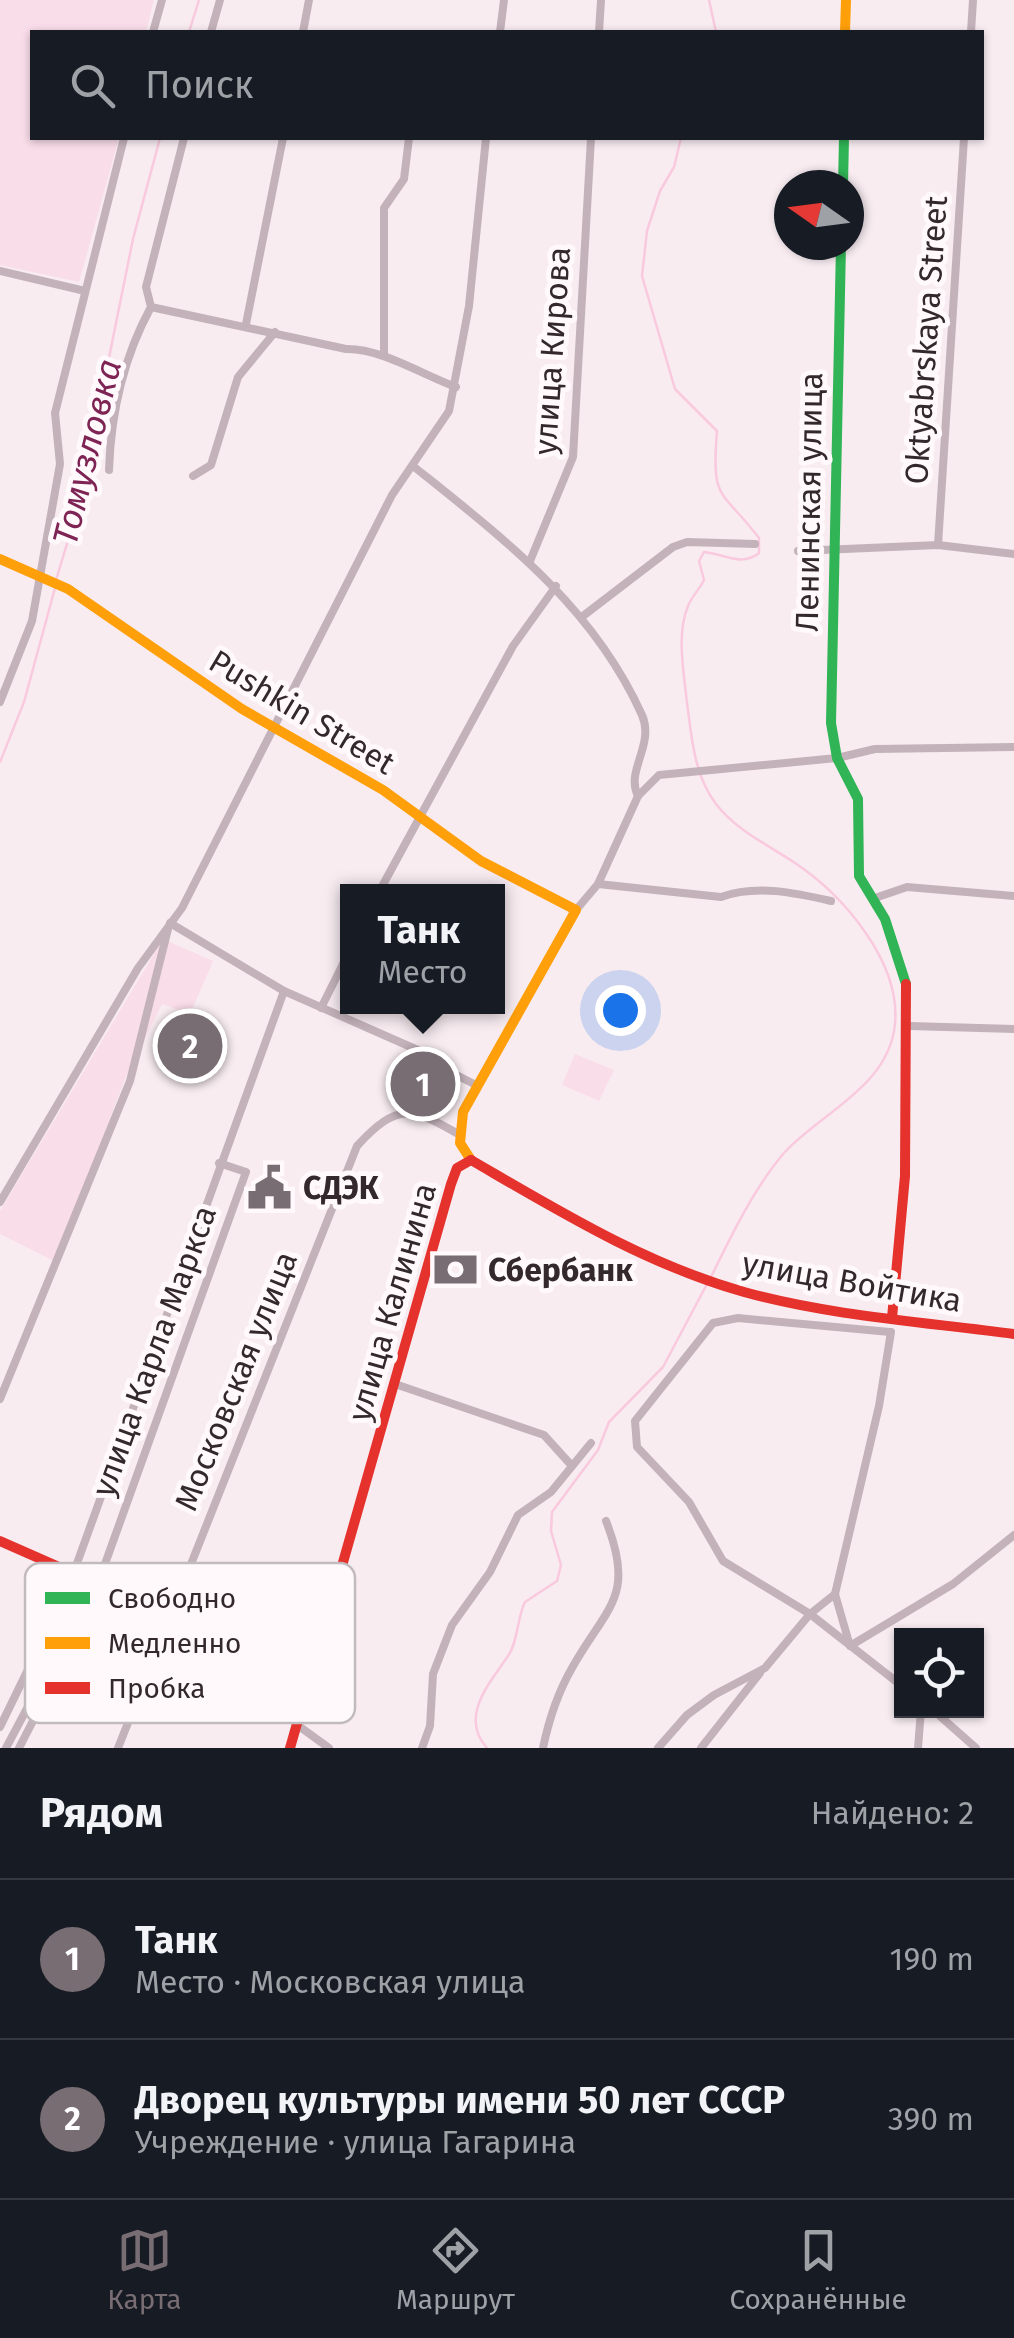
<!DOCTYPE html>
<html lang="ru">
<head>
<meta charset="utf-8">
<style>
  body { margin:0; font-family:"Fira Sans",sans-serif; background:#242831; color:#f1f3f6 }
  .controls { position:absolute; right:30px; bottom:30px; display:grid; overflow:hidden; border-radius:0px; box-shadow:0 2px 8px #0004 }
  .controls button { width:90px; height:90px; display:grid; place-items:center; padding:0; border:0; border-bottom:2px solid #363941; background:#171b24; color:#f1f3f6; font:50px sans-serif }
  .compass { position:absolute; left:774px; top:170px; width:90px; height:90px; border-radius:50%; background:#171b24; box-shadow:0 2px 8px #0004; rotate:284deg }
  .you { position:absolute; left:620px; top:1010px; width:35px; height:35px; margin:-25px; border:8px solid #fff; border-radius:50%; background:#1a73e8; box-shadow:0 0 0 15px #1a73e833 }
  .badge { display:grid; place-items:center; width:65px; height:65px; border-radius:50%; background:#786d72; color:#fff; font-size:32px; font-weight:700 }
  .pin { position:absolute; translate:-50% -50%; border:5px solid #fff; box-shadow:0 2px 10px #0006 }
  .popup { position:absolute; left:340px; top:884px; width:165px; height:130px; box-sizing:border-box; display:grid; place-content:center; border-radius:0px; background:#171b24; filter:drop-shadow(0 2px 8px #0005); font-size:32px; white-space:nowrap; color:#9ea1a6 }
  .popup b { font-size:38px; color:#f1f3f6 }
  .popup::after { content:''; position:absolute; left:50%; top:100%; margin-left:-20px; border:20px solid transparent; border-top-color:#171b24 }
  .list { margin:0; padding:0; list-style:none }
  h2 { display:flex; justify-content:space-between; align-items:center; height:130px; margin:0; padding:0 40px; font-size:42px }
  h2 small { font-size:32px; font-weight:400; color:#9ea1a6 }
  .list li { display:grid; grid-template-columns:65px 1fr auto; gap:30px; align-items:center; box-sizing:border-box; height:160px; padding:0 40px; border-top:2px solid #363941 }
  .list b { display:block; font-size:38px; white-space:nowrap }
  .list p { margin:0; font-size:32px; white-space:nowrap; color:#9ea1a6 }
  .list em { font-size:32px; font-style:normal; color:#9ea1a6 }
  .icon { flex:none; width:55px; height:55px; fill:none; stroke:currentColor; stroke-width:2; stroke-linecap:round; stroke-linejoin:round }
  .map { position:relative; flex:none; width:1014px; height:1748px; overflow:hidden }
  .search { position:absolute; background:#171b24; box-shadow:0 2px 8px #0004; left:30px; right:30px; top:30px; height:110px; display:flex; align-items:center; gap:25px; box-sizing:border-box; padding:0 35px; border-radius:0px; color:#9ea1a6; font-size:38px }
  .sheet { height:450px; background:#171b24 }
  nav { display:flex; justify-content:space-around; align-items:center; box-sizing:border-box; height:140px; border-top:2px solid #363941; background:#171b24; font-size:28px; color:#9ea1a6 }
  nav a { display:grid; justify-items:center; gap:5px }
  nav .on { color:#786d72 }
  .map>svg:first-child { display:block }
</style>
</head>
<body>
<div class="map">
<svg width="1014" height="1748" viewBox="0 0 1014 1748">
  <rect width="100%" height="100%" fill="#f8ecf1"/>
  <g fill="#f9dde9">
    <polygon points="0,0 154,0 146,32 32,32 32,138 119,138 79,282 0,265"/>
    <polygon points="163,939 213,961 190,1014 162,1004 126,1076 57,1258 52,1260 0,1234 0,1211"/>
    <polygon points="575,1054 614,1070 599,1101 562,1085"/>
  </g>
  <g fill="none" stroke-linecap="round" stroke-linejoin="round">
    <g stroke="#f9c9de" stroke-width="2.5">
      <polyline points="709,0 716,32"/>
      <polyline points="189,32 199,0"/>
      <path d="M 681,138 L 674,167 L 660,191 L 647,231 L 642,276 L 675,389 L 717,431 C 711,503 721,488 759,538 L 759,553 C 742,567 724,554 704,552 L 699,561 L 704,580 C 699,590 692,596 688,606 C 676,635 684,673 687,703 C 692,739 694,775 716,804 C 736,830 768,845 795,863 C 843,895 901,962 895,1024 C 889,1087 820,1113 784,1153 C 754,1188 731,1236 711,1277"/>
      <polyline points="56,580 80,501 133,239 160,138"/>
      <polyline points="0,762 24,702 55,588"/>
      <path d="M 487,1748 C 459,1717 489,1684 508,1656 C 518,1642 517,1618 525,1602 L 557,1581 L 561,1565 L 551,1531 L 552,1512 L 598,1450 L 609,1422 L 663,1367 L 707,1284"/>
    </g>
    <g stroke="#c4b2ba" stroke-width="8">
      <polyline points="153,32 162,0"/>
      <polyline points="211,32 220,0"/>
      <polyline points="303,32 309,0"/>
      <polyline points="500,32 504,0"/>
      <polyline points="599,32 601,0"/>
      <polyline points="971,32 973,0"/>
      <polyline points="0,271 85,291"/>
      <path d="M 151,307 L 346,349 C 380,348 421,374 456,387"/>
      <polyline points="246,324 283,138"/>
      <polyline points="384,354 384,208 404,179 409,138"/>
      <path d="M 413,466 C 504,539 593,606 642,715 C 655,745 625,771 638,796"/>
      <path d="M 109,470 C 111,412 123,358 151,307 L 146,287 L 184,138"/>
      <polyline points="193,476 211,465 238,377 275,332"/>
      <polyline points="938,545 964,138"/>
      <polyline points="798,551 938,545 1014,554"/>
      <polyline points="530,561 573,457 591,138"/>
      <polyline points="583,616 673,547 687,542 755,544"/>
      <polyline points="0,702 32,621 60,464 55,413 124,138"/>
      <path d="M 598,884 L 721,897 C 756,884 796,893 831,901"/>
      <polyline points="379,892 513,646 556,586"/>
      <polyline points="872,899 907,887 1014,896"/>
      <polyline points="576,910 598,884 638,796 659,775 837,758 875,749 1014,747"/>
      <polyline points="170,923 284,991 420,1051 421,1057 478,1086"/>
      <polyline points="321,1008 348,954"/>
      <polyline points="910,1026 1014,1029"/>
      <polyline points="0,1202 138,968 182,908 392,495 449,411 469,306 486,138"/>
      <polyline points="890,1332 738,1318 713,1323 635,1421 637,1447 689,1502 723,1561 810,1614 902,1686"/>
      <polyline points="395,1384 544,1435 572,1466"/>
      <polyline points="0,1399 130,1081 168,929"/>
      <polyline points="76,1566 284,991"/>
      <polyline points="101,1575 246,1172 219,1163"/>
      <polyline points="835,1594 850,1646 953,1584 1014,1535"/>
      <polyline points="933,1710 976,1748"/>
      <polyline points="296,1724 329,1748"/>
      <polyline points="0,1727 74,1575"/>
      <polyline points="6,1748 73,1622 90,1571"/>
      <polyline points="19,1748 107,1577"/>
      <path d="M 118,1748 L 357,1146 C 398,1101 413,1108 460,1135"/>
      <polyline points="422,1748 430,1726 433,1674 452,1625 490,1572 518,1515 551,1492 591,1443"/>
      <path d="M 543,1748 C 549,1719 557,1694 572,1668 C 607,1606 636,1597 606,1521"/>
      <polyline points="658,1748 687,1715 714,1695 765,1668 810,1614 835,1594 879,1406 891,1332"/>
      <polyline points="701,1748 760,1673"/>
      <polyline points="918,1748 921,1710"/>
    </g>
    <g stroke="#30b455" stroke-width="10">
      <polyline points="843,185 844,138"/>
      <polyline points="841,245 831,723 837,758 858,799 859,876 885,919 906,984"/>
    </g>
    <g stroke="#ff9f0a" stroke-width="10">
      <polyline points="845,32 846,0"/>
      <polyline points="0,559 68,589 242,709 383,790 481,861 576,910 463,1112 460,1143 471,1160"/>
    </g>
    <g stroke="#e5322d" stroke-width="10">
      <path d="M 471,1160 C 559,1211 645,1264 744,1292 C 831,1316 924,1322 1014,1334"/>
      <polyline points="892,1318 905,1176 906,984"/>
      <polyline points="0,1541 309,1677"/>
      <polyline points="290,1748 451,1184 457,1168 471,1160"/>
    </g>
  </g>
  <defs>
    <symbol id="civic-bare" viewBox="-9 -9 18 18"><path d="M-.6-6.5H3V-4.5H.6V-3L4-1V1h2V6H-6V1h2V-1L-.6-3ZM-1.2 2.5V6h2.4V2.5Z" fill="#786d72" stroke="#fff9fc" stroke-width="2.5" paint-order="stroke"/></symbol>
    <symbol id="bank-bare" viewBox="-9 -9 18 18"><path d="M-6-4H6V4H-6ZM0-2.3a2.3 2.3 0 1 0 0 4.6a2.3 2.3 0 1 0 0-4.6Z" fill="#786d72" stroke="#fff9fc" stroke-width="2.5" paint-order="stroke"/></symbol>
  </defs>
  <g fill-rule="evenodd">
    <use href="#civic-bare" x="238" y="1156" width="63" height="63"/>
    <use href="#bank-bare" x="424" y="1238" width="63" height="63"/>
  </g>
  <g text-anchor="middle" stroke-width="10" stroke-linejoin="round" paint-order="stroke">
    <g font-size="32" fill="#33292d" stroke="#fff9fc">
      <text transform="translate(926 340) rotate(-86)" y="11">Oktyabrskaya Street</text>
      <text transform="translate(552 351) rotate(-86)" y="11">улица Кирова</text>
      <text transform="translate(809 502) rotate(-89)" y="11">Ленинская улица</text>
      <text transform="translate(302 712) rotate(31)" y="11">Pushkin Street</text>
      <text transform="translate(852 1282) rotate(10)" y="11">улица Войтика</text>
      <text transform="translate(392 1302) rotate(-74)" y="11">улица Калинина</text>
      <text transform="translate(154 1351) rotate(-70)" y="11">улица Карла Маркса</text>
      <text transform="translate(236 1381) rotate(-68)" y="11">Московская улица</text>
    </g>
    <g font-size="32" font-weight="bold" fill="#33292d" stroke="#fff9fc" text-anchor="start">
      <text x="303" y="1199">СДЭК</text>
      <text x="488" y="1281">Сбербанк</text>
    </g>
    <g font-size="35" font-style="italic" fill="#7e2454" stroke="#fff9fc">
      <text transform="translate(87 452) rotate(-76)" y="12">Томузловка</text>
    </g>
  </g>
  <rect x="25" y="1563" width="330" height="160" rx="15" fill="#fff9fc" stroke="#c2bbbe" stroke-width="2.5"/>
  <rect x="45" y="1592" width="45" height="12" fill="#30b455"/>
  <rect x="45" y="1637" width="45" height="12" fill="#ff9f0a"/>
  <rect x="45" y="1682" width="45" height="12" fill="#e5322d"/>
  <g font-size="28" fill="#33292d">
    <text x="108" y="1608">Свободно</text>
    <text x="108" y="1653">Медленно</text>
    <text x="108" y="1698">Пробка</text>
  </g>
</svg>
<div class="controls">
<button><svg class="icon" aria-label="locate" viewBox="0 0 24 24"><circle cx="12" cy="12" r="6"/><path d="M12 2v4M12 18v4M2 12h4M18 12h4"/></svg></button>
</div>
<svg class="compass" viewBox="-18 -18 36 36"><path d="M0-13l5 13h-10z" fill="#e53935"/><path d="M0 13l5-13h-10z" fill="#9ea1a6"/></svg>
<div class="you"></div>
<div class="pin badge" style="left:423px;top:1084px">1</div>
<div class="popup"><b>Танк</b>Место</div>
<div class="pin badge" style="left:190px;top:1046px">2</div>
<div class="search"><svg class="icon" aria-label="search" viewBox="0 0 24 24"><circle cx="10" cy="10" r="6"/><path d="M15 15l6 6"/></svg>Поиск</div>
</div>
<section class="sheet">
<h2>Рядом<small>Найдено: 2</small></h2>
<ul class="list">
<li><span class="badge">1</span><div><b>Танк</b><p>Место · Московская улица</p></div><em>190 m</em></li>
<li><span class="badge">2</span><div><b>Дворец культуры имени 50 лет СССР</b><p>Учреждение · улица Гагарина</p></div><em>390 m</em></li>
</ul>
</section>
<nav>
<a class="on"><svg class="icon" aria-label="map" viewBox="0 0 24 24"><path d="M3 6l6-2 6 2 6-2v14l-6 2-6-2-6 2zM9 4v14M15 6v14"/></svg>Карта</a>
<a><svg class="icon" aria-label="directions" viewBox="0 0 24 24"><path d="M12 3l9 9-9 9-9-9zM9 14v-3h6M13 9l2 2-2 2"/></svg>Маршрут</a>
<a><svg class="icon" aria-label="saved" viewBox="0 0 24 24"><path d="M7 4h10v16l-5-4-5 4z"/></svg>Сохранённые</a>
</nav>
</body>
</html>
